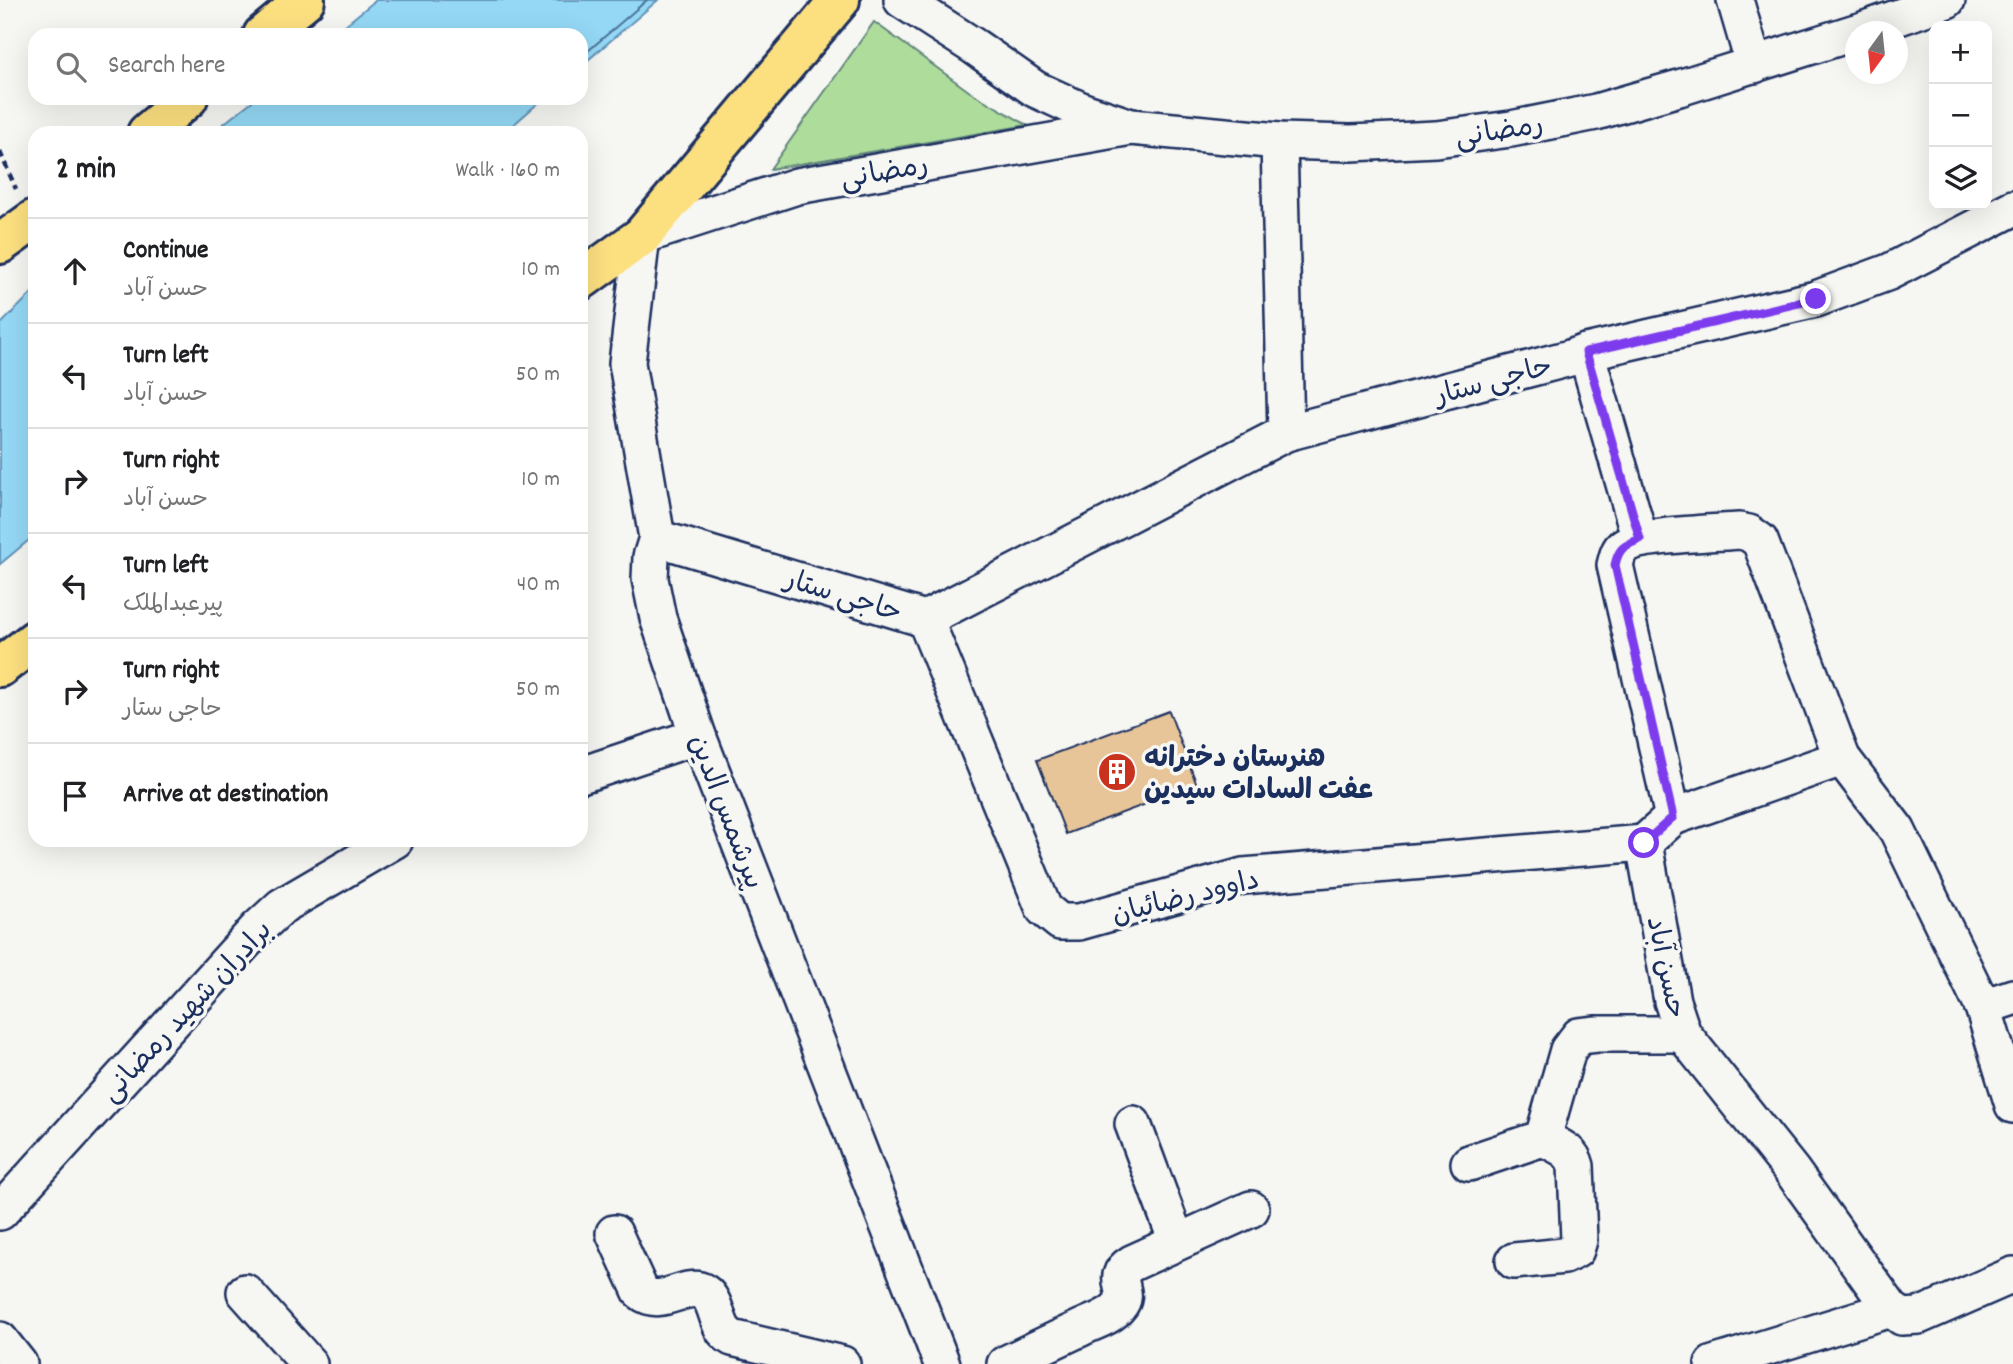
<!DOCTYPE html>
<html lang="en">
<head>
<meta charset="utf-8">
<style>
  body { margin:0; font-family:Dekko,"Playpen Sans Arabic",sans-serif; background:#f6f6f6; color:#202124 }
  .controls { position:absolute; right:21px; top:21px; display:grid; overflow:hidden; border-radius:14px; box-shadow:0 7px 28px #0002 }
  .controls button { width:63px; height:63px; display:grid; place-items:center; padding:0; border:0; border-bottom:2px solid #e0e0e0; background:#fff; color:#202124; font:35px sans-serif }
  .compass { position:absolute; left:1845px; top:21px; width:63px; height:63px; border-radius:50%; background:#fff; box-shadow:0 7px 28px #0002; rotate:195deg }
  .stop { position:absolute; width:21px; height:21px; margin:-16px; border:5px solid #7c3aed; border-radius:50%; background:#fff }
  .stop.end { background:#7c3aed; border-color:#fff; box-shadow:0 2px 7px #0008 }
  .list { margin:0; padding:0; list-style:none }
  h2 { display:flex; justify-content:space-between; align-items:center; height:91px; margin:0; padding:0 28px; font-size:30px }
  h2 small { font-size:23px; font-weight:400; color:#757577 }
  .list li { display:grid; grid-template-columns:46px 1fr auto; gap:21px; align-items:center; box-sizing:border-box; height:105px; padding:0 28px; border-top:2px solid #e0e0e0 }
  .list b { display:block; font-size:26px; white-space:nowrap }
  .list p { margin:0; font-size:23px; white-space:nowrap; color:#757577 }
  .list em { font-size:23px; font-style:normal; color:#757577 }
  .icon { flex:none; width:38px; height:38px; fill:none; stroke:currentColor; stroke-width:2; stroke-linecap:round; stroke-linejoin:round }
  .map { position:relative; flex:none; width:2013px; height:1364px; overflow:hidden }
  .search { position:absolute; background:#fff; box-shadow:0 7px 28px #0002; left:28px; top:28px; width:560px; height:77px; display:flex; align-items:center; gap:18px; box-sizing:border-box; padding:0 24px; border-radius:21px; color:#757577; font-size:26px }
  .panel { position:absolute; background:#fff; box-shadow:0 7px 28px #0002; left:28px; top:126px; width:560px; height:721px; border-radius:21px }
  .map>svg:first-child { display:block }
</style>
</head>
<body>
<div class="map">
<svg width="2013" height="1364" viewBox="0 0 2013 1364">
  <rect width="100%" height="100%" fill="#f6f6f2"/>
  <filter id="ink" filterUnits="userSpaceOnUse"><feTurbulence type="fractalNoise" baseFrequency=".0143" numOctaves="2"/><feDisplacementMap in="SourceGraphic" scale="14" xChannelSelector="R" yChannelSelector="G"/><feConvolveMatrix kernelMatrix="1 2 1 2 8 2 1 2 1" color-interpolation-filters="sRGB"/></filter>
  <g filter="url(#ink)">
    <polygon fill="#addc9b" stroke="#64867c" stroke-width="2" points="874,22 970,92 1027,125 770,169"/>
    <g fill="#94d8f5" stroke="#6494b9" stroke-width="2">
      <polygon points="376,0 658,0 581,66 581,35 333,35"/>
      <polygon points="256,98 544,98 504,133 212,133"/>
      <polygon points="35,290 35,535 0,564 0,325"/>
    </g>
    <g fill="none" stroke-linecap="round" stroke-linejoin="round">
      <polyline stroke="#4b739a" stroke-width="2" points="581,57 647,0"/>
    </g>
    <polygon fill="#e8c599" stroke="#1b2f5e" stroke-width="2" points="1169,711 1197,785 1066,834 1037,760"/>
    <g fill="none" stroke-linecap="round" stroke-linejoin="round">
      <defs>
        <g id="minor">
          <polyline points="902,0 975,47 1035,89 1083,111 1131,127 1279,141 1351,143 1436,139 1511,129 1596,112 1679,88 1856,32"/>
          <polyline points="1735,0 1754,65"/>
          <polyline points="1857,32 1947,0"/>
          <polyline points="1279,141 1286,433"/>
          <polyline points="1586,352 1640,539"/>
          <polyline points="657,538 925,619 1286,433 1570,358 1586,352 1816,299 1889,272 2013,208"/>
          <polyline points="925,619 1044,909 1060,922 1079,922 1243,876 1644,843"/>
          <polyline points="581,775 698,736"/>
          <polyline points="1673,817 1842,758"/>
          <polyline points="1983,1007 2013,997"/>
          <path d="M 2013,1105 L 1983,1007 L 1897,830 L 1842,758 L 1760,541 L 1749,533 L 1739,531 C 1717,533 1638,535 1624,546 C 1618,550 1617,558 1615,565 L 1673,817 L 1644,843 L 1672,1001 L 1683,1034 L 1792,1171 L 1891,1309 L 1902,1317 L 1919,1316 L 2013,1275"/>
          <polyline points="1133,1124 1177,1242"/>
          <polyline points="1469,1163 1543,1138 1568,1050 1579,1036 1597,1034 1683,1034"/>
          <polyline points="0,1212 257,929 282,906 395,840"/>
          <path d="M 614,1233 L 641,1292 C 662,1309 685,1281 704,1292 C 716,1300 716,1320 724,1331 C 725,1332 731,1338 732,1338 L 842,1364"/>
          <path d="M 1514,1261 L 1564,1256 L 1576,1250 L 1579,1240 L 1576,1166 C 1572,1150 1558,1146 1543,1138"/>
          <polyline points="245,1292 309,1364"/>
          <polyline points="0,1340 19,1364"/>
          <polyline points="942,1364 698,736 658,618 650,579 651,557 657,538 627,363 642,236 797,186 1131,127"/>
          <path d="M 1005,1364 C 1030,1352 1055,1340 1081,1328 C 1093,1322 1111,1317 1119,1306 C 1133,1291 1107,1278 1132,1263 L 1251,1209"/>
          <polyline points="1713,1364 1891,1309"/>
        </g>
        <g id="major">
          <polyline points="263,35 305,0"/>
          <polyline points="147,133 188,98"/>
          <polyline points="0,244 35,219"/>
          <polyline points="581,280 642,236 840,0"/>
          <polyline points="0,667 35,640"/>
        </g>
      </defs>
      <use href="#minor" stroke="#1b2f5e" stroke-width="40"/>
      <use href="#major" stroke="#1b2f5e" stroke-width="44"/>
      <polyline stroke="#1b2f5e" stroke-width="4.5" stroke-dasharray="7 5" stroke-linecap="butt" points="0,152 16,189"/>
      <use href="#minor" stroke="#f6f6f2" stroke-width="35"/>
      <use href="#major" stroke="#fce080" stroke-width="38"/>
    </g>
  </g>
  <g fill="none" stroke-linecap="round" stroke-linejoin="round" filter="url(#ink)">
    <path stroke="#7c3aed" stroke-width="9" d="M 1644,843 L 1673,817 L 1615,565 C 1619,547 1624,546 1640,539 L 1586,352 L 1816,299"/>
  </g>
  <defs>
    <symbol id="building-disc" viewBox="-11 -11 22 22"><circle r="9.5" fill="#c8321e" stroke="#f6f6f2"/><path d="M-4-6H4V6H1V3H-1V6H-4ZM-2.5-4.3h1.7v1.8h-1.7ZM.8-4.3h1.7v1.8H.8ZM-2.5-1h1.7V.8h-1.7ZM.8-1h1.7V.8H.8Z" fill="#fff"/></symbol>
  </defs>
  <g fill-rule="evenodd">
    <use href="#building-disc" x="1095" y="750" width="44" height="44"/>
  </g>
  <g text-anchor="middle" stroke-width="7" stroke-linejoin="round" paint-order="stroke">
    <g font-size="28" fill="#1b2f5e" stroke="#f6f6f2">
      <text transform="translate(1499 129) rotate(-9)" y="10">رمضانی</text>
      <text transform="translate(884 170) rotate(-10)" y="10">رمضانی</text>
      <text transform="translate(1493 379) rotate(-15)" y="10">حاجی ستار</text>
      <text transform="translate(844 594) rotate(17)" y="10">حاجی ستار</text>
      <text transform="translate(728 811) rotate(69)" y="10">پیرشمس الدین</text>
      <text transform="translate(1185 895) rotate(-14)" y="10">داوود رضائیان</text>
      <text transform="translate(1668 967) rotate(78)" y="10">حسن آباد</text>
      <text transform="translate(185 1010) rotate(-47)" y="10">برادران شهید رمضانی</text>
    </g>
    <g font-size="28" font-weight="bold" fill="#1b2f5e" stroke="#f6f6f2" text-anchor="start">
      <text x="1144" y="766">هنرستان دخترانه<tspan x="1144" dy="32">عفت السادات سیدین</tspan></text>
    </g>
  </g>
</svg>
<div class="controls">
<button>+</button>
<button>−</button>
<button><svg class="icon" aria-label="layers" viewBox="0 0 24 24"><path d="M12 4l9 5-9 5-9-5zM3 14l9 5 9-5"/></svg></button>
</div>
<svg class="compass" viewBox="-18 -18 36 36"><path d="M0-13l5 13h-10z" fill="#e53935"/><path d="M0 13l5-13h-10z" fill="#757577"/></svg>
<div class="stop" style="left:1644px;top:843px"></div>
<div class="stop end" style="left:1816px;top:299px"></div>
<div class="search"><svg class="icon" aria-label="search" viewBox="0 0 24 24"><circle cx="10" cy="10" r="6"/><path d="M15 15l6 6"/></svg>Search here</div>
<section class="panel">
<h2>2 min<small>Walk · 160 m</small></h2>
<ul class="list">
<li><svg class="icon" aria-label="ahead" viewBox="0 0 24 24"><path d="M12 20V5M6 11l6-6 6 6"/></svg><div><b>Continue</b><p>حسن آباد</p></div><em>10 m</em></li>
<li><svg class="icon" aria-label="left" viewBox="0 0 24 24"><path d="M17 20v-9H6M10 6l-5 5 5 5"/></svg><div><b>Turn left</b><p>حسن آباد</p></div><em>50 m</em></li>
<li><svg class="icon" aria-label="right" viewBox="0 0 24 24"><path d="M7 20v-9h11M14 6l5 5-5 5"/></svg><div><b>Turn right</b><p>حسن آباد</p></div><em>10 m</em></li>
<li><svg class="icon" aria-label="left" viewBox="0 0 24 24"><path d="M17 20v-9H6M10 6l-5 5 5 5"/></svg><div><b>Turn left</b><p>پیرعبدالملک</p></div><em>40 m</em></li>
<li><svg class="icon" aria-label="right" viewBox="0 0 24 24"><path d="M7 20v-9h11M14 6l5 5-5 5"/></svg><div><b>Turn right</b><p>حاجی ستار</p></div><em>50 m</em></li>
<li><svg class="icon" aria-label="arrive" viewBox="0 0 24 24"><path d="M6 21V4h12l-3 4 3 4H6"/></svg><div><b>Arrive at destination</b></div></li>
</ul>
</section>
</div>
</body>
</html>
